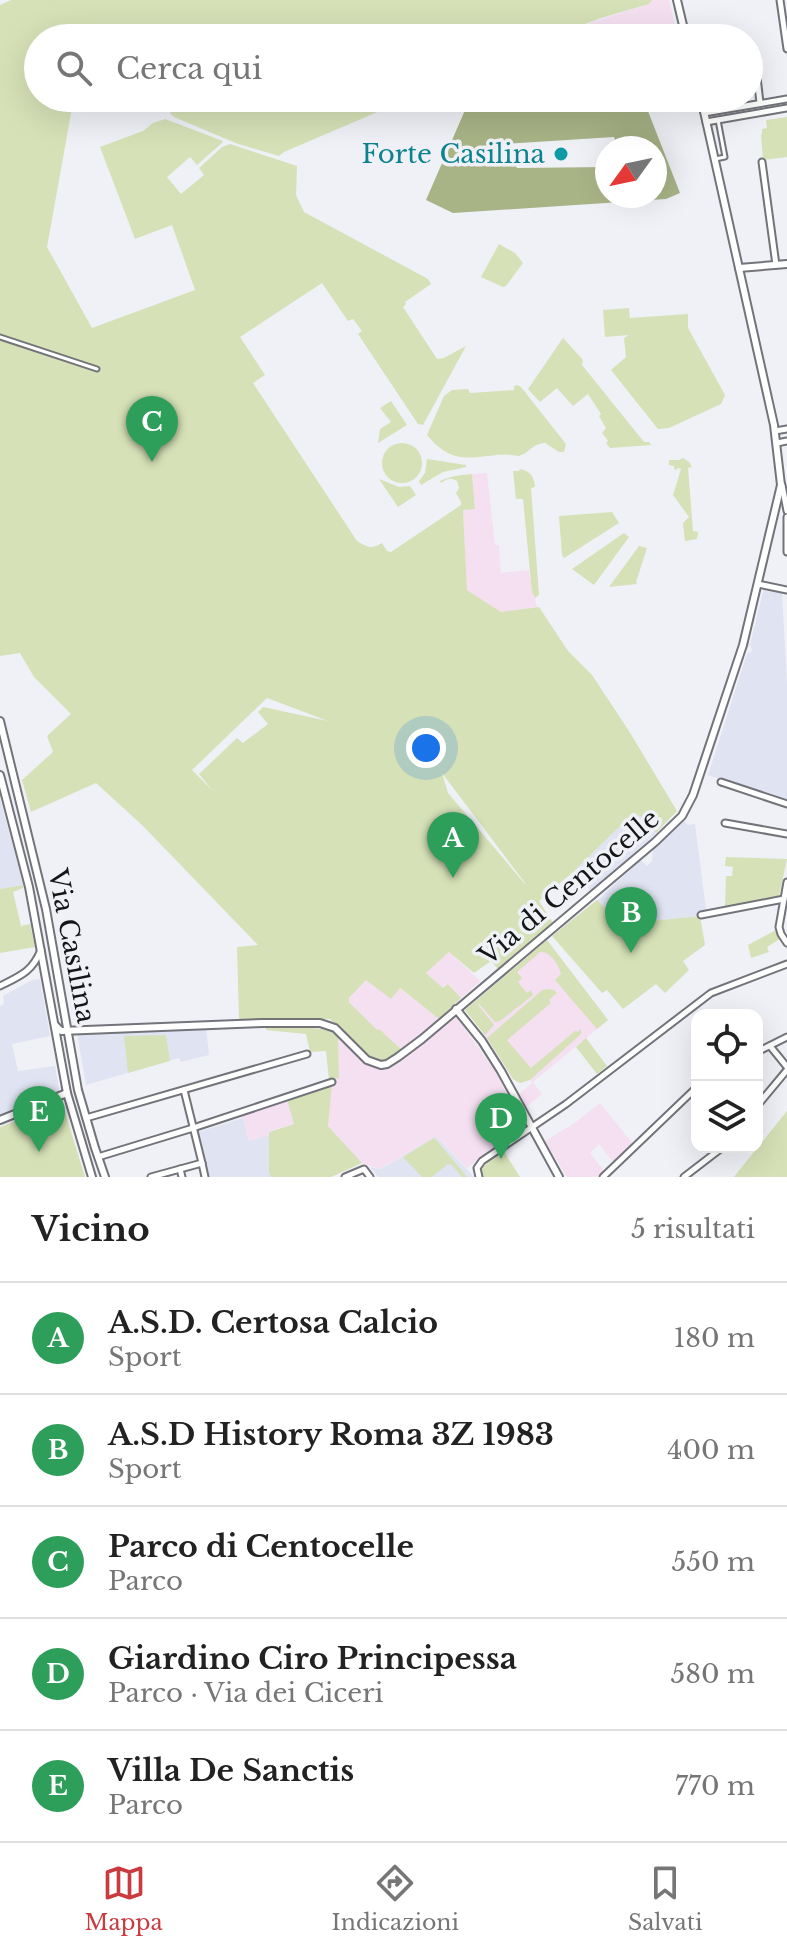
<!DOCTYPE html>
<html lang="it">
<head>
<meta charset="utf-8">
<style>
  body { margin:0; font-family:"Libre Baskerville",serif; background:#f6f6f6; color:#222 }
  .controls { position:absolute; right:24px; bottom:24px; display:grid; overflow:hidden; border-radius:16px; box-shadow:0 8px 32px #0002 }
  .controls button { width:72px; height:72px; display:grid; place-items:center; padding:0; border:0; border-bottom:2px solid #e0e0e0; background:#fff; color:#222; font:40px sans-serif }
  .compass { position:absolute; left:595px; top:136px; width:72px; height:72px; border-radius:50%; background:#fff; box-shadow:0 8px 32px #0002; rotate:237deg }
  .you { position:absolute; left:426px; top:748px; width:28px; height:28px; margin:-20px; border:6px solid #fff; border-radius:50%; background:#1a73e8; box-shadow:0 0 0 12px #1a73e833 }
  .badge { display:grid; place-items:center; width:52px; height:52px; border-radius:50%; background:#ca3b40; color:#fff; font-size:26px; font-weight:700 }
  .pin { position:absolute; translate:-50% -66px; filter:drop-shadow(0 2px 4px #0008) }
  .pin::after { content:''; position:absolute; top:42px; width:28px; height:24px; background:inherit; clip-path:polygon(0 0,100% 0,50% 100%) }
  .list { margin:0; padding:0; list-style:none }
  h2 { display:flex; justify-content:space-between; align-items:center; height:104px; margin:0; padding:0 32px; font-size:34px }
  h2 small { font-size:26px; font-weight:400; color:#767676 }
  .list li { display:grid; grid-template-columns:52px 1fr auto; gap:24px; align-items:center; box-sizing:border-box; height:112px; padding:0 32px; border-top:2px solid #e0e0e0 }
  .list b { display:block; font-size:30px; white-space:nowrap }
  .list p { margin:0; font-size:26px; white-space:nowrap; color:#767676 }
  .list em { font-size:26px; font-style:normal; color:#767676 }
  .icon { flex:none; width:44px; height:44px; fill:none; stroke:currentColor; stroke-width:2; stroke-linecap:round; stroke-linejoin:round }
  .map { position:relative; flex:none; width:787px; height:1177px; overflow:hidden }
  .search { position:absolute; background:#fff; box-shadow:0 8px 32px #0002; left:24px; right:24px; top:24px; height:88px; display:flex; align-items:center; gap:20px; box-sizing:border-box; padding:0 28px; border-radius:44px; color:#767676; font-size:30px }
  .sheet { height:664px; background:#fff }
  nav { display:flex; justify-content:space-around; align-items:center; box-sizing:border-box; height:112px; border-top:2px solid #e0e0e0; background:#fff; font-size:22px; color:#767676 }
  nav a { display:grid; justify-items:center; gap:4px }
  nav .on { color:#ca3b40 }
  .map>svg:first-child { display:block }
</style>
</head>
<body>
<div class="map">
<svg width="787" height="1177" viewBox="0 0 787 1177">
  <rect width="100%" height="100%" fill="#eff1f7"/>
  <g fill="#e0e3f1">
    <polygon points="764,588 782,592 787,684 787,802 708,775 747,654 751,652 752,649 750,645"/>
    <polygon points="0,798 23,885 0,889"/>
    <polygon points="639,814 656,833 591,891 573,872 618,828"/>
    <polygon points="684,821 688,825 695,824 706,910 700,911 700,916 621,924 597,900 602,897 606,892 641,860 647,866 652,861 653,850"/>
    <polygon points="40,979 50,1036 12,1044 18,1071 55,1066 60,1093 0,1118 0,1006 4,1004 3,996 32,980"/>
    <polygon points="206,1027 209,1055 181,1062 179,1058 86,1085 77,1033"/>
    <polygon points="243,1118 249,1141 269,1135 269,1172 271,1177 210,1177 198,1132"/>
    <polygon points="436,1136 474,1177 378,1177 370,1167 381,1169"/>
  </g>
  <g fill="#f4e0f1">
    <polygon points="652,0 669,0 678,38 588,38 589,23 649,4"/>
    <polygon points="487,473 495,545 499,545 501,573 529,570 532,592 535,598 537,607 501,612 467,590 463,510 475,508 472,474"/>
    <polygon points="547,940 608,1020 533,1082 542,1094 526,1107 519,1094 532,1083 530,1080 520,1083 513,1079 485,1035 465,1010"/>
    <polygon points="449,952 480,981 461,998 449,984 444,989 426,973"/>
    <polygon points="367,979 399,988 439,1019 402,1050 379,1030 377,1031 349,1002 348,999"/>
    <polygon points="455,1017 457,1018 496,1072 522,1126 467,1168 436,1136 380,1169 362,1163 328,1126 332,1079 339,1078 338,1033 384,1067 392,1065"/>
    <polygon points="287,1100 294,1124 269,1131 269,1135 249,1141 242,1114"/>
    <polygon points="600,1103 632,1143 613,1162 599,1144 590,1153 604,1171 597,1177 567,1177 545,1141 576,1122"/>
  </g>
  <g fill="#d6e1b7" fill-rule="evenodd">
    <path d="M 11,0 L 652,0 L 649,4 L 601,18 L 569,30 L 534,35 L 531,38 L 38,38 L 38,98 L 79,98 L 80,101 L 72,108 L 47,247 L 92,328 L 195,290 L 172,225 L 135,239 L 100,147 L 143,131 L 153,123 L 165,119 L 223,141 L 222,143 L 197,165 L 190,157 L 167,177 L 181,194 L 204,175 L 199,168 L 222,147 L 230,144 L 297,166 L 296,195 L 304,212 L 428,279 L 431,284 L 405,302 L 406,304 L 403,307 L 437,359 L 444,358 L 466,346 L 423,425 L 418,424 L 358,334 L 362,331 L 353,319 L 348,321 L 322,283 L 240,337 L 265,375 L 253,383 L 357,541 C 367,547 371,550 382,543 L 387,551 L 391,552 L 461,505 L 461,502 L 456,493 L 459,488 L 457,481 C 450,477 447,479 441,483 L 440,481 C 451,476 461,475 472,474 L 475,509 L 463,510 L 467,590 L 501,612 L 539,607 L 568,651 L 592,675 L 629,731 L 677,811 L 656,833 L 639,815 L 618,828 L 573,872 L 539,901 L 553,923 L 498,969 L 491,961 L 474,973 L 449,952 L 426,973 L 443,988 L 448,984 L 461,998 L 439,1019 L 400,988 L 391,999 L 366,980 L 349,998 L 349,1002 L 377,1030 L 379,1029 L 402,1050 C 381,1070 371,1061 353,1043 C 346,1035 338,1027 330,1019 L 239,1020 L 237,947 L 258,945 L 142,825 L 96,783 L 31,812 L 22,780 L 53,752 L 47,736 L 71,714 L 34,677 L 20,653 L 0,656 L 0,5 ZM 267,698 L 328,721 L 263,707 L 258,712 L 268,724 L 243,743 L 237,738 L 199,774 L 212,790 L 192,770 ZM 442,773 L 525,883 L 525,884 L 448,793 Z"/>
    <polygon points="182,98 410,98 284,152 279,156 238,144 174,117 170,113"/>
    <polygon points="787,117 787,157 763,160 761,135 762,134 762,129 767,128 766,120"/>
    <polygon points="499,244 515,253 523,263 506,286 503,287 481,277"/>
    <polygon points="629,308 630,318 688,314 688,328 725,395 721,404 669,428 658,429 611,370 626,357 624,338 629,335 605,337 603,310"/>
    <polygon points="563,338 583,360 582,365 644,442 649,442 651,445 610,448 606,443 608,441 602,433 606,428 599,416 601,414 588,394 573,406 557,388 540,402 528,389"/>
    <path d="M 517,385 L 521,387 L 566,444 L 564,452 L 559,452 L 545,443 C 531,444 530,453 519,456 C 481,449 459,474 427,435 L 444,396 L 452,390 L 468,389 L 470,393 L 514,390 L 514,386 Z"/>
    <polygon points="391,401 407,425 378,443 380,429 391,422 380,408"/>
    <circle cx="402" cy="463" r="20"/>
    <polygon points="683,458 689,462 692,467 688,468 693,531 698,532 697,539 685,541 683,523 689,517 673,495 681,469 678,468 676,470 674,469 674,466 669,465 669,460 679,460"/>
    <polygon points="427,459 466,465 466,467 443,472 421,485 419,481 425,473"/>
    <path d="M 520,469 C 531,471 534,477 535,487 L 531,488 L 539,595 L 535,598 L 532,592 L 523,499 L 516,499 L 513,471 L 519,471 Z"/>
    <polygon points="379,479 399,487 410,486 416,495 398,507"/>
    <polygon points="612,512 619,523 564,558 562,555 559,516"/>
    <polygon points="624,533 629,537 594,585 572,569"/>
    <polygon points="639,546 647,548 636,582 637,584 609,587"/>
    <polygon points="726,857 787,859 779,896 725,907 726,876 732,876 733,867 725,866"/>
    <polygon points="23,885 23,888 13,892 21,926 30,924 35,947 0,953 0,889"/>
    <polygon points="597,900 621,924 700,916 705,945 683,961 689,970 665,993 656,984 623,1009 607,990 602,993 552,936"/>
    <polygon points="776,930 780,939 767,947 769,952 751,958 748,945"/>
    <path d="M 547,940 L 608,1020 L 597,1029 L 555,980 L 561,974 C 559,965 550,951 540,952 L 517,972 L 522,978 L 518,982 L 527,993 L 531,990 L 533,995 L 500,1021 L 495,1022 L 479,1004 L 478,1005 L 494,1025 L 485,1035 L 465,1010 Z"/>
    <polygon points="546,989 554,990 557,993 549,1000 551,1003 507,1040 531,1068 575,1031 577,1032 581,1029 581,1034 530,1080 520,1083 513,1079 487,1038 541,991"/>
    <polygon points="266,1024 334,1030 338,1033 339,1078 329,1080 326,1051 310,1052 306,1034 266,1030"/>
    <polygon points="166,1035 170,1061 128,1073 124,1036"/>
    <polygon points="586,1038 607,1066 597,1074 576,1047"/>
    <polygon points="332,1084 328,1126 362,1163 331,1177 271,1177 269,1172 269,1132 294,1124 287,1100"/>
    <polygon points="53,1106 61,1108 65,1112 85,1177 0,1177 0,1127"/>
    <polygon points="787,1111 787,1177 734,1177 741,1168"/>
    <polygon points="434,1138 438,1142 467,1177 462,1177 452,1165 448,1164 432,1177 422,1177 403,1157"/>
    <polygon points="503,1150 520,1177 483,1177 481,1172 482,1168"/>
  </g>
  <path fill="#a8b386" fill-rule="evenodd" d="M 469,101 L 644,101 L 680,193 L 666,199 L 453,213 L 426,200 ZM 614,137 L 618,148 L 655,148 L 655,196 L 607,196 L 607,167 L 517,168 L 502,144 Z"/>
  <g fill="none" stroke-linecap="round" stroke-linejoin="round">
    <defs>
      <g id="pedestrian">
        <polyline points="715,159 725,157 718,120"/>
        <polyline points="0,337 97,369"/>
      </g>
      <g id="minor">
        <polyline points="780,0 787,49"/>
        <polyline points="757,77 760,103"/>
        <polyline points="704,113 787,99"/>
        <polyline points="706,122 787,108"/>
        <polyline points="762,162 776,265"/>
        <polyline points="775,431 787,429"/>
        <polyline points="777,443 787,441"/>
        <polyline points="782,485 787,511"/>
        <polyline points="787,517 787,552"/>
        <polyline points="758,584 787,590"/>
        <polyline points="721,782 787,804"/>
        <polyline points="725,823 787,834"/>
        <polyline points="787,882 779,927 781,934 787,943"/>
        <polyline points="701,915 784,899"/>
        <path d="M 0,986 C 20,976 32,972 41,950"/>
        <polyline points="770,1046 787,1067"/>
        <polyline points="757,1052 787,1037"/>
        <polyline points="184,1090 202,1163"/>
        <polyline points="757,1106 787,1070"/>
        <polyline points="86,1118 307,1054"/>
        <polyline points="98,1157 193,1128 332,1082"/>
        <polyline points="180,1169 182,1177"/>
        <polyline points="151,1177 202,1163 205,1177"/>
        <polyline points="345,1177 364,1169 370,1177"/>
        <polyline points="479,1177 477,1168 482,1161 566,1104 711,993 787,964"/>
        <polyline points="603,1177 697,1087"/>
        <polyline points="684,1177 723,1147"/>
      </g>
      <g id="tertiary">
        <polyline points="677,0 686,38"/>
        <polyline points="739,268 787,264"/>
        <polyline points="456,1009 482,1041 501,1071 559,1177"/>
        <polyline points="55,1025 61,1031 263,1023 320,1023 335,1028 367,1060 381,1065 387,1064 398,1057 422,1039 655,842 682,816 693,795 743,645 781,485 774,425 701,98"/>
        <polyline points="0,1120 67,1093"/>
      </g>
      <g id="secondary">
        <polyline points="0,721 46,909 78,1090 95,1148 105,1177"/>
        <polyline points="0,775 29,887 67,1093 92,1177"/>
      </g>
    </defs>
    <use href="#pedestrian" stroke="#72747a" stroke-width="7"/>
    <use href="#minor" stroke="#72747a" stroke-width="9"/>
    <use href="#tertiary" stroke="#72747a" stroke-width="10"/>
    <use href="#secondary" stroke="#72747a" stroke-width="10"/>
    <use href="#pedestrian" stroke="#fff" stroke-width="3"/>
    <use href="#minor" stroke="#fff" stroke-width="5"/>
    <use href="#tertiary" stroke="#fff" stroke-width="6"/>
    <use href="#secondary" stroke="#fff" stroke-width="6"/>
  </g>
  <circle fill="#0f9aa8" stroke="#eff1f7" stroke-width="3" cx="561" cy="154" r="8"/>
  <g text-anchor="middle" stroke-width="7" stroke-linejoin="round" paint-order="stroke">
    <g font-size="26" fill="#0d838f" stroke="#eff1f7" text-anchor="end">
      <text x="545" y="163">Forte Casilina</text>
    </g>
    <g font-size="26" fill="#141517" stroke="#eff1f7">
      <text transform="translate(569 887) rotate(-40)" y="9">Via di Centocelle</text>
      <text transform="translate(72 946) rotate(79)" y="9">Via Casilina</text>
    </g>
  </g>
</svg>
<div class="controls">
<button><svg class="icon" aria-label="locate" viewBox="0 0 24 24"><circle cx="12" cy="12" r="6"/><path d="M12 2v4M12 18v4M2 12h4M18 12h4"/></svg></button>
<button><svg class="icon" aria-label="layers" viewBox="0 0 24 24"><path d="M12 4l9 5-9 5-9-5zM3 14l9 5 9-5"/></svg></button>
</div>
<svg class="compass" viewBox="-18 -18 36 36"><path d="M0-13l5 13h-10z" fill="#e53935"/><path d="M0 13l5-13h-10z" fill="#767676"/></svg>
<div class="you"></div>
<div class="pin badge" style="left:453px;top:878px;background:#2e9e5b">A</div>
<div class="pin badge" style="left:631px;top:953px;background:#2e9e5b">B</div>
<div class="pin badge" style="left:152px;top:462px;background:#2e9e5b">C</div>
<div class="pin badge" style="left:501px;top:1159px;background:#2e9e5b">D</div>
<div class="pin badge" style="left:39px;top:1152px;background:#2e9e5b">E</div>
<div class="search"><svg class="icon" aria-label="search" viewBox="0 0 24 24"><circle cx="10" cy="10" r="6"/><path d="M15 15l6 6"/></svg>Cerca qui</div>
</div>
<section class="sheet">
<h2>Vicino<small>5 risultati</small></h2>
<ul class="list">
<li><span class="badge" style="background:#2e9e5b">A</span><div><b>A.S.D. Certosa Calcio</b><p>Sport</p></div><em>180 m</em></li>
<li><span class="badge" style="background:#2e9e5b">B</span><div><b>A.S.D History Roma 3Z 1983</b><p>Sport</p></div><em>400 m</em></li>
<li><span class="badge" style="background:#2e9e5b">C</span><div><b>Parco di Centocelle</b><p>Parco</p></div><em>550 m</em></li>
<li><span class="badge" style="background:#2e9e5b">D</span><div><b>Giardino Ciro Principessa</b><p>Parco · Via dei Ciceri</p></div><em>580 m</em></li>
<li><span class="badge" style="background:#2e9e5b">E</span><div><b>Villa De Sanctis</b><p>Parco</p></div><em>770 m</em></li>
</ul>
</section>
<nav>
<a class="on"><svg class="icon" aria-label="map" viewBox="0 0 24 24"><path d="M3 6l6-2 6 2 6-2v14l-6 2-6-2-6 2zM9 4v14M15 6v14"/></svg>Mappa</a>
<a><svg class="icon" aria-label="directions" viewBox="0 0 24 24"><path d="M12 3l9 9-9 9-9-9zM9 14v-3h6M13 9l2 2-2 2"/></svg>Indicazioni</a>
<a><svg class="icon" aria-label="saved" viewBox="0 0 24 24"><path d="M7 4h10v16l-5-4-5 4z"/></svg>Salvati</a>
</nav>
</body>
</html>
